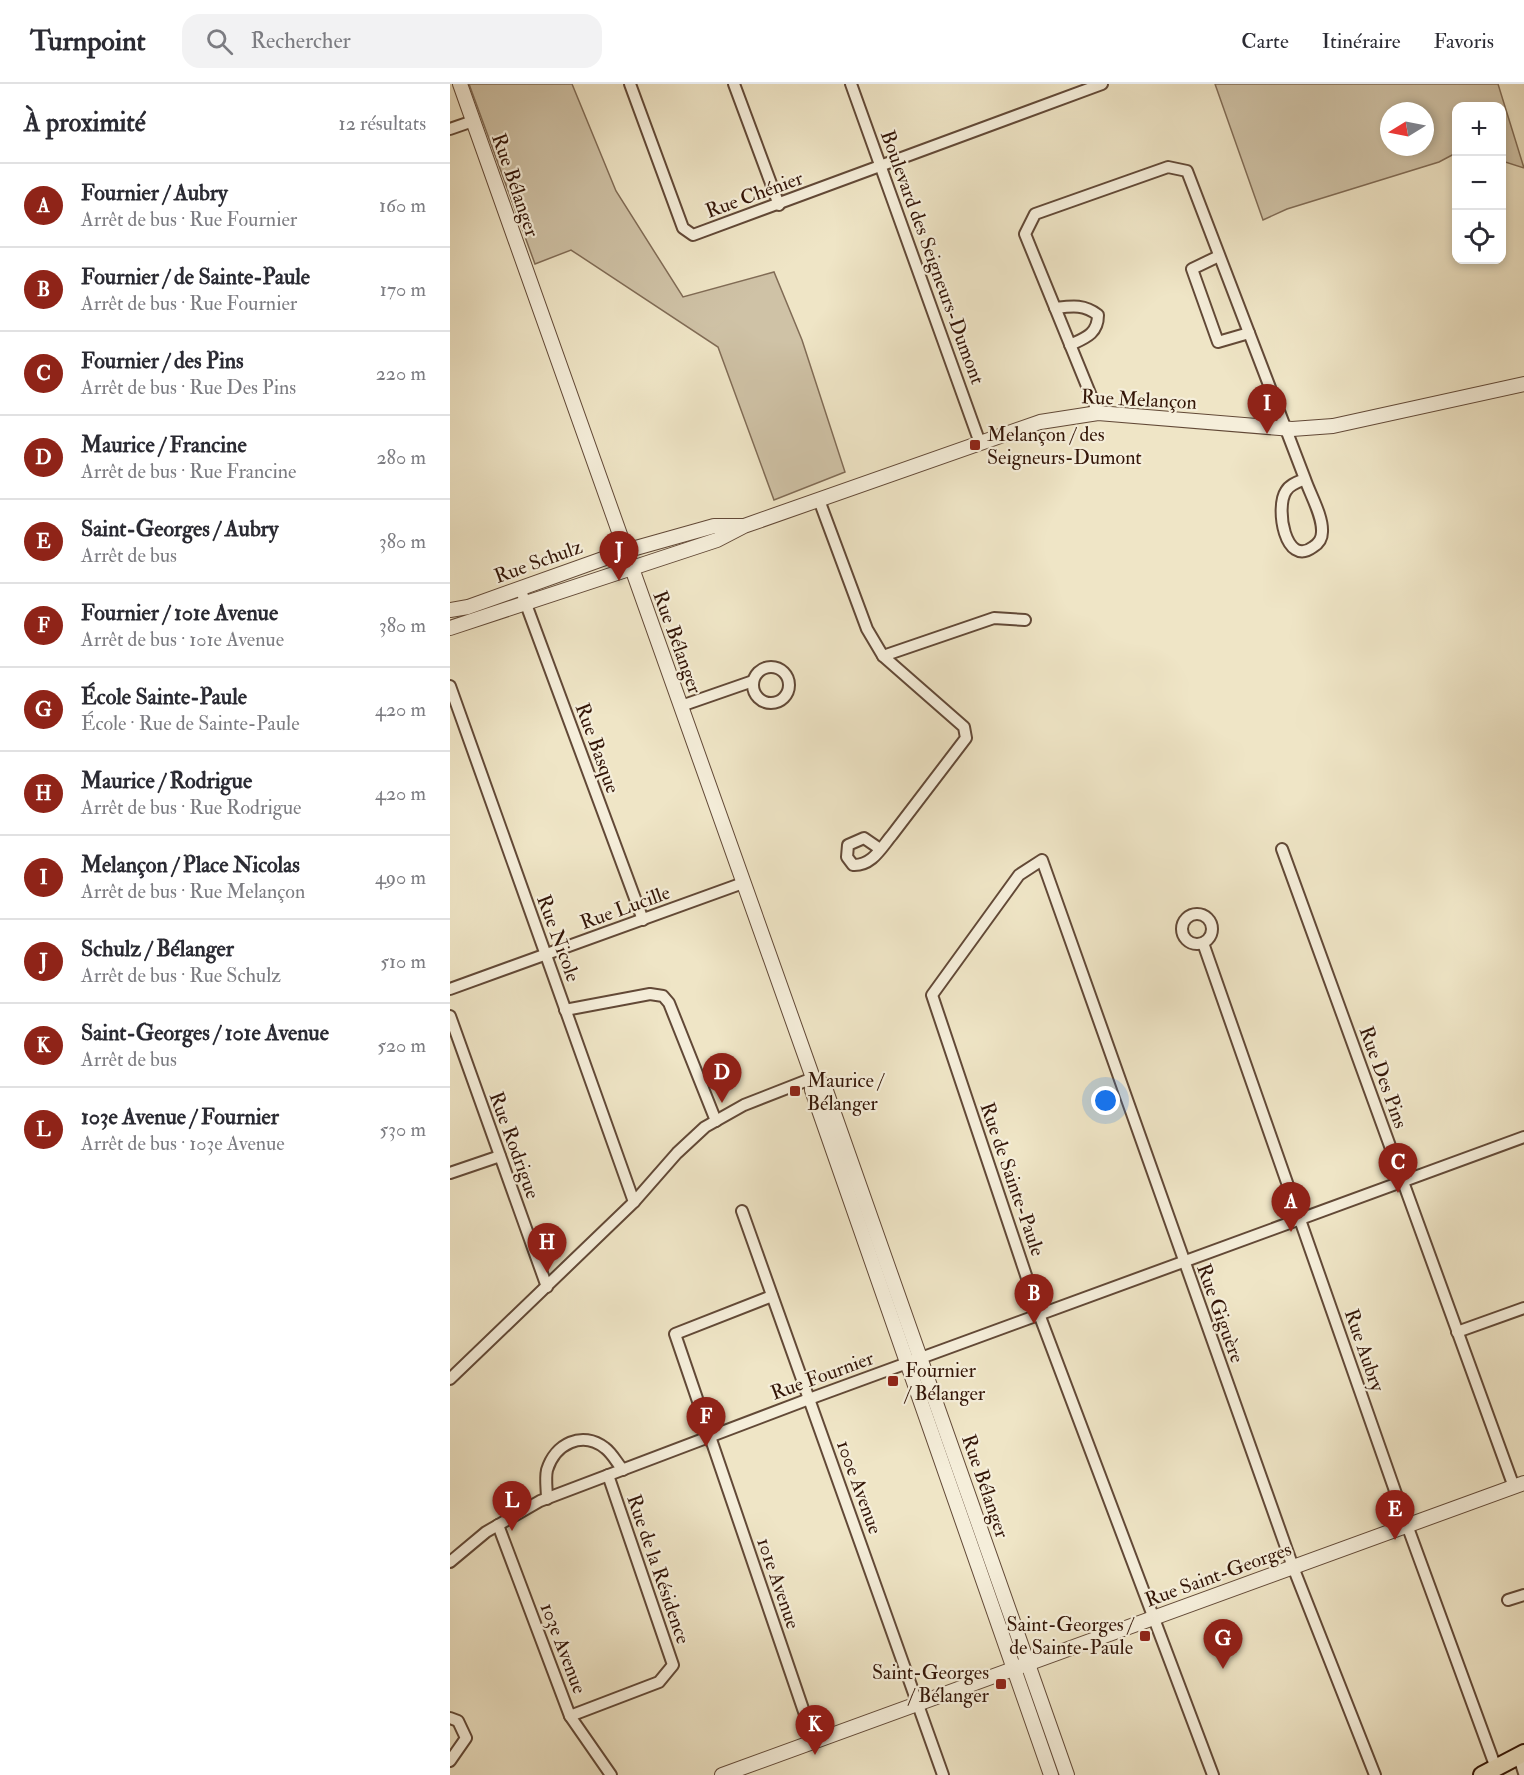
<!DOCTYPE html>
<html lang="fr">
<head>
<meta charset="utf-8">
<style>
  body { margin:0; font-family:"IM FELL Double Pica",serif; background:#f2f2f3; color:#2b2b33 }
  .controls { position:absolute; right:18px; top:18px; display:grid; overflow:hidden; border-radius:12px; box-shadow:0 3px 9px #0003 }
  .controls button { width:54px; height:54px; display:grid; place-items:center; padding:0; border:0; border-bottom:2px solid #e1e1e2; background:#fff; color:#2b2b33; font:30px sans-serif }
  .compass { position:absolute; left:930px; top:18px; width:54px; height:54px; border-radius:50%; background:#fff; box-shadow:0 3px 9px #0003; rotate:260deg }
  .you { position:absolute; left:656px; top:1017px; width:21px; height:21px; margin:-15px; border:4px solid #fff; border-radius:50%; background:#1a73e8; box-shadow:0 0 0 9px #1a73e833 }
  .badge { display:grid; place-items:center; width:39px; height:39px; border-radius:50%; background:#8f2418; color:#fff; font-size:20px; font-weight:700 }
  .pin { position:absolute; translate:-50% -50px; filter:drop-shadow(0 2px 3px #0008) }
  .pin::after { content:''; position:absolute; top:32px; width:21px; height:18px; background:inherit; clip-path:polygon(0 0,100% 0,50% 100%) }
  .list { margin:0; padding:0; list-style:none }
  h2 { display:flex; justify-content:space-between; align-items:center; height:78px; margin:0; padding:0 24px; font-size:26px }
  h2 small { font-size:20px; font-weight:400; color:#7c7c81 }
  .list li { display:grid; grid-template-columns:39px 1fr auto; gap:18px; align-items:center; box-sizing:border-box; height:84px; padding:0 24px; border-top:2px solid #e1e1e2 }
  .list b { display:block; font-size:22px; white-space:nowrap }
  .list p { margin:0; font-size:20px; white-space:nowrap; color:#7c7c81 }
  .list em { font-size:20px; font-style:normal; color:#7c7c81 }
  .icon { flex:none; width:33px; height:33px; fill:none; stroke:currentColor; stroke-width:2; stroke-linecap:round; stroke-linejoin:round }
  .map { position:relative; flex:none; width:1074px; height:1691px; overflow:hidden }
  header { display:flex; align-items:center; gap:36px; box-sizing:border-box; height:84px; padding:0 30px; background:#fff; border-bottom:2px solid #e1e1e2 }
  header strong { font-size:28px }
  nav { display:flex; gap:33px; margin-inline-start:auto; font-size:21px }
  .search { width:420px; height:54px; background:#f2f2f3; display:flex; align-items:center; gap:15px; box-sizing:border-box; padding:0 21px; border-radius:18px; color:#7c7c81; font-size:22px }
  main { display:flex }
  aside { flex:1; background:#fff }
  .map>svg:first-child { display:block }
</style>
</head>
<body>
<header>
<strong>Turnpoint</strong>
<div class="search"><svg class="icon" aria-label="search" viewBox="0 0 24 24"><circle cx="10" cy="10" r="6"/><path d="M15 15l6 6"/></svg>Rechercher</div>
<nav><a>Carte</a><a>Itinéraire</a><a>Favoris</a></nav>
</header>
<main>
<aside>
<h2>À proximité<small>12 résultats</small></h2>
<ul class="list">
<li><span class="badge">A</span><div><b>Fournier / Aubry</b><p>Arrêt de bus · Rue Fournier</p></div><em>160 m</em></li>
<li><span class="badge">B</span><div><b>Fournier / de Sainte-Paule</b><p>Arrêt de bus · Rue Fournier</p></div><em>170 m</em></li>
<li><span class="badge">C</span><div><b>Fournier / des Pins</b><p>Arrêt de bus · Rue Des Pins</p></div><em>220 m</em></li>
<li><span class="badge">D</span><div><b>Maurice / Francine</b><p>Arrêt de bus · Rue Francine</p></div><em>280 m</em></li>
<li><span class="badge">E</span><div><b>Saint-Georges / Aubry</b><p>Arrêt de bus</p></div><em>380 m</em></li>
<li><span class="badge">F</span><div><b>Fournier / 101e Avenue</b><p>Arrêt de bus · 101e Avenue</p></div><em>380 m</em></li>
<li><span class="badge">G</span><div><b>École Sainte-Paule</b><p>École · Rue de Sainte-Paule</p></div><em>420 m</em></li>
<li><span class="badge">H</span><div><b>Maurice / Rodrigue</b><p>Arrêt de bus · Rue Rodrigue</p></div><em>420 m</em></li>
<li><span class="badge">I</span><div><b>Melançon / Place Nicolas</b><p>Arrêt de bus · Rue Melançon</p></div><em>490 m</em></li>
<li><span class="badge">J</span><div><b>Schulz / Bélanger</b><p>Arrêt de bus · Rue Schulz</p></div><em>510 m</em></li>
<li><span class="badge">K</span><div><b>Saint-Georges / 101e Avenue</b><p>Arrêt de bus</p></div><em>520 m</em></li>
<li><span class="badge">L</span><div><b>103e Avenue / Fournier</b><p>Arrêt de bus · 103e Avenue</p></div><em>530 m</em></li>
</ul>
</aside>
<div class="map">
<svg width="1074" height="1691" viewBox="0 0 1074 1691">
  <rect width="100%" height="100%" fill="#efe5c6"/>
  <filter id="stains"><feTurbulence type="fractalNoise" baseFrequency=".00333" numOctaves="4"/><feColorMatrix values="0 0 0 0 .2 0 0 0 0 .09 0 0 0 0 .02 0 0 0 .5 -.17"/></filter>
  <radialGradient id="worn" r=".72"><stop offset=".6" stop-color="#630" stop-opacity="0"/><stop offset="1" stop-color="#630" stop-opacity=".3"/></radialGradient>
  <g fill="#cfc2a6" stroke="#816c56" stroke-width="1.5" fill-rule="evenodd">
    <polygon points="19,0 122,0 166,107 233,213 324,188 352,256 395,388 324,416 268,263 121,166 85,180"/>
    <path d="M 765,0 L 1048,0 L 1074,84 L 1052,77 L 1052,22 L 1006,22 L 1006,69 L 989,78 L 837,125 L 813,136 ZM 939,27 L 975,27 L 975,63 L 939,63 Z"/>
  </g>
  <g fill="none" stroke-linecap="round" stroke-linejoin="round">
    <defs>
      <g id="minor">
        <polyline points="180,0 233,144 243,151 652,0"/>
        <polyline points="284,0 329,121"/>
        <polyline points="401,0 530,359"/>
        <polyline points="0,45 23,37"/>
        <polyline points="769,172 742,185 768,258 799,249"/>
        <path d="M 605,224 C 622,222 634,220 648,231 C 648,250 635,254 620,261"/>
        <path d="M 648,329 L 575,150 L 585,130 L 718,83 L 737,87 L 855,395 C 860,410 873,432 872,448 C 872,455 868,460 863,463 C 835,484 825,423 836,407 C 840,400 848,398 855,395"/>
        <path d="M 369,416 L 417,545 L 433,572 L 514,643 L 516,654 L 442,751 C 431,764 422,782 403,781 L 397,773 L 398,761 L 414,754 L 430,765"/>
        <polyline points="70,504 193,836"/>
        <polyline points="433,572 544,534 575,536"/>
        <circle cx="321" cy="601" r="18"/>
        <polyline points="0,602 184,1118"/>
        <polyline points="231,622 303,597"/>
        <polyline points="832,765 1064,1403"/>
        <circle cx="747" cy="845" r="15"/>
        <polyline points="753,859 957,1441 1046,1684"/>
        <polyline points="0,905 293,799"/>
        <polyline points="115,926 200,910 213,912 219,919 266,1037"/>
        <polyline points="0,932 97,1203"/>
        <polyline points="0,1089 50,1072"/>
        <polyline points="292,1127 493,1691"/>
        <polyline points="322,1212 225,1250 364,1657"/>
        <polyline points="1007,1248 1074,1224"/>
        <polyline points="0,1295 184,1118 227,1069 255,1043 294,1021 363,994"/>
        <path d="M 97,1415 C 97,1406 95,1395 97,1386 C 105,1360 132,1346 155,1364 C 162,1369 167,1379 173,1386"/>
        <polyline points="48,1441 120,1632 161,1691"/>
        <polyline points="0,1478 36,1448 90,1417 359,1315 1074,1053"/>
        <polyline points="1058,1516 1074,1511"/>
        <polyline points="120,1632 209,1598 223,1581 158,1391"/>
        <polyline points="0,1634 8,1637 16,1654 0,1677"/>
        <polyline points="1069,1673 1074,1689"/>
        <polyline points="763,1691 589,1230 482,911 569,791 592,776 843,1483 925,1691"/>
      </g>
      <g id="tertiary">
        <polyline points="10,0 363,994 362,1006 601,1691"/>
        <polyline points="0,526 18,523 175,467 264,442 292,442"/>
        <polyline points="0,544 267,456 294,442 590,338 648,329 842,345 883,342 1074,300"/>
        <polyline points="363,994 374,1001 617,1691"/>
        <polyline points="272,1691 1074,1399"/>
      </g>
      <polyline id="primary" points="1032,1691 1074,1669"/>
    </defs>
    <use href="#minor" stroke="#624937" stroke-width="14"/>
    <use href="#tertiary" stroke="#624937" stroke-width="16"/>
    <use href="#primary" stroke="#331507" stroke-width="20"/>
    <use href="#minor" stroke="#f5eeda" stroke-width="10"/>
    <use href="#tertiary" stroke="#f5eeda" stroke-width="14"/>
    <use href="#primary" stroke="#efe5c6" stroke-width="16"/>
  </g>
  <g fill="#8f2418" stroke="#f5eeda" stroke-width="2">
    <rect x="519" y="355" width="12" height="12" rx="3"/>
    <rect x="339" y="1001" width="12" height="12" rx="3"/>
    <rect x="437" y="1291" width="12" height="12" rx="3"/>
    <rect x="689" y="1546" width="12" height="12" rx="3"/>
    <rect x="545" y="1594" width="12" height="12" rx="3"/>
  </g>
  <g text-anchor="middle" stroke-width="4.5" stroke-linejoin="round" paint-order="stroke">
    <g font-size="20" fill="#331507" stroke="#f5eeda">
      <text transform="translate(66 101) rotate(71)" y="7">Rue Bélanger</text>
      <text transform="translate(304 110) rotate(-20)" y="7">Rue Chénier</text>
      <text transform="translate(483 173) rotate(70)" y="7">Boulevard des Seigneurs-Dumont</text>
      <text transform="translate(689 315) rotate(3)" y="7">Rue Melançon</text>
      <text transform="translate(88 477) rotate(-20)" y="7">Rue Schulz</text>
      <text transform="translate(228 558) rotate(70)" y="7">Rue Bélanger</text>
      <text transform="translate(148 664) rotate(70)" y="7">Rue Basque</text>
      <text transform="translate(175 823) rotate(-20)" y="7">Rue Lucille</text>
      <text transform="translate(109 854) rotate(70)" y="7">Rue Nicole</text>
      <text transform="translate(934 993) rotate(70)" y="7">Rue Des Pins</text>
      <text transform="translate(65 1061) rotate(70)" y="7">Rue Rodrigue</text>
      <text transform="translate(563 1095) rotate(71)" y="7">Rue de Sainte-Paule</text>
      <text transform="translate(771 1229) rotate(70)" y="7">Rue Giguère</text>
      <text transform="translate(915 1266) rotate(71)" y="7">Rue Aubry</text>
      <text transform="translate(372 1291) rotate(-20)" y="7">Rue Fournier</text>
      <text transform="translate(536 1402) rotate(71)" y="7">Rue Bélanger</text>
      <text transform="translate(410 1403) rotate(70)" y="7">100e Avenue</text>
      <text transform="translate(209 1485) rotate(71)" y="7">Rue de la Résidence</text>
      <text transform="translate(768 1490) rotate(-20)" y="7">Rue Saint-Georges</text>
      <text transform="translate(329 1499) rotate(71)" y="7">101e Avenue</text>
      <text transform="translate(114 1564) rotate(69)" y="7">103e Avenue</text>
    </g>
    <g font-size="20" fill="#331507" stroke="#f5eeda" text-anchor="start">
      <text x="537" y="357">Melançon / des<tspan x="537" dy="23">Seigneurs-Dumont</tspan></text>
      <text x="357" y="1003">Maurice /<tspan x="357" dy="23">Bélanger</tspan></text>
      <text x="455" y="1293">Fournier<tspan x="455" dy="23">/ Bélanger</tspan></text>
      <text x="683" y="1547" text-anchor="end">Saint-Georges /<tspan x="683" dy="23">de Sainte-Paule</tspan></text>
      <text x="539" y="1595" text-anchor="end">Saint-Georges<tspan x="539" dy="23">/ Bélanger</tspan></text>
    </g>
  </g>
  <rect width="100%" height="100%" filter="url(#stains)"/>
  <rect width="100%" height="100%" fill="url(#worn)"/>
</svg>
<div class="controls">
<button>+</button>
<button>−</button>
<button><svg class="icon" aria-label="locate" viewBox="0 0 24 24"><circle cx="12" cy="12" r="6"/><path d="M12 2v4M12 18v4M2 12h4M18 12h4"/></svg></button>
</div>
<svg class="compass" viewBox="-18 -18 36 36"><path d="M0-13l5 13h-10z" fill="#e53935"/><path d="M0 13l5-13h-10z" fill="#7c7c81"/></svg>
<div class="you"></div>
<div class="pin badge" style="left:841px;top:1148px">A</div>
<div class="pin badge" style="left:584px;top:1240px">B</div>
<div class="pin badge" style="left:948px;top:1109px">C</div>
<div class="pin badge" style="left:272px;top:1019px">D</div>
<div class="pin badge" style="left:945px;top:1456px">E</div>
<div class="pin badge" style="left:256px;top:1363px">F</div>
<div class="pin badge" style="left:773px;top:1585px">G</div>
<div class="pin badge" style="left:97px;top:1189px">H</div>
<div class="pin badge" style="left:817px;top:350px">I</div>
<div class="pin badge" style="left:169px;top:497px">J</div>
<div class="pin badge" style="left:365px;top:1671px">K</div>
<div class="pin badge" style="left:62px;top:1447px">L</div>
</div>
</main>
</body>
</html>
